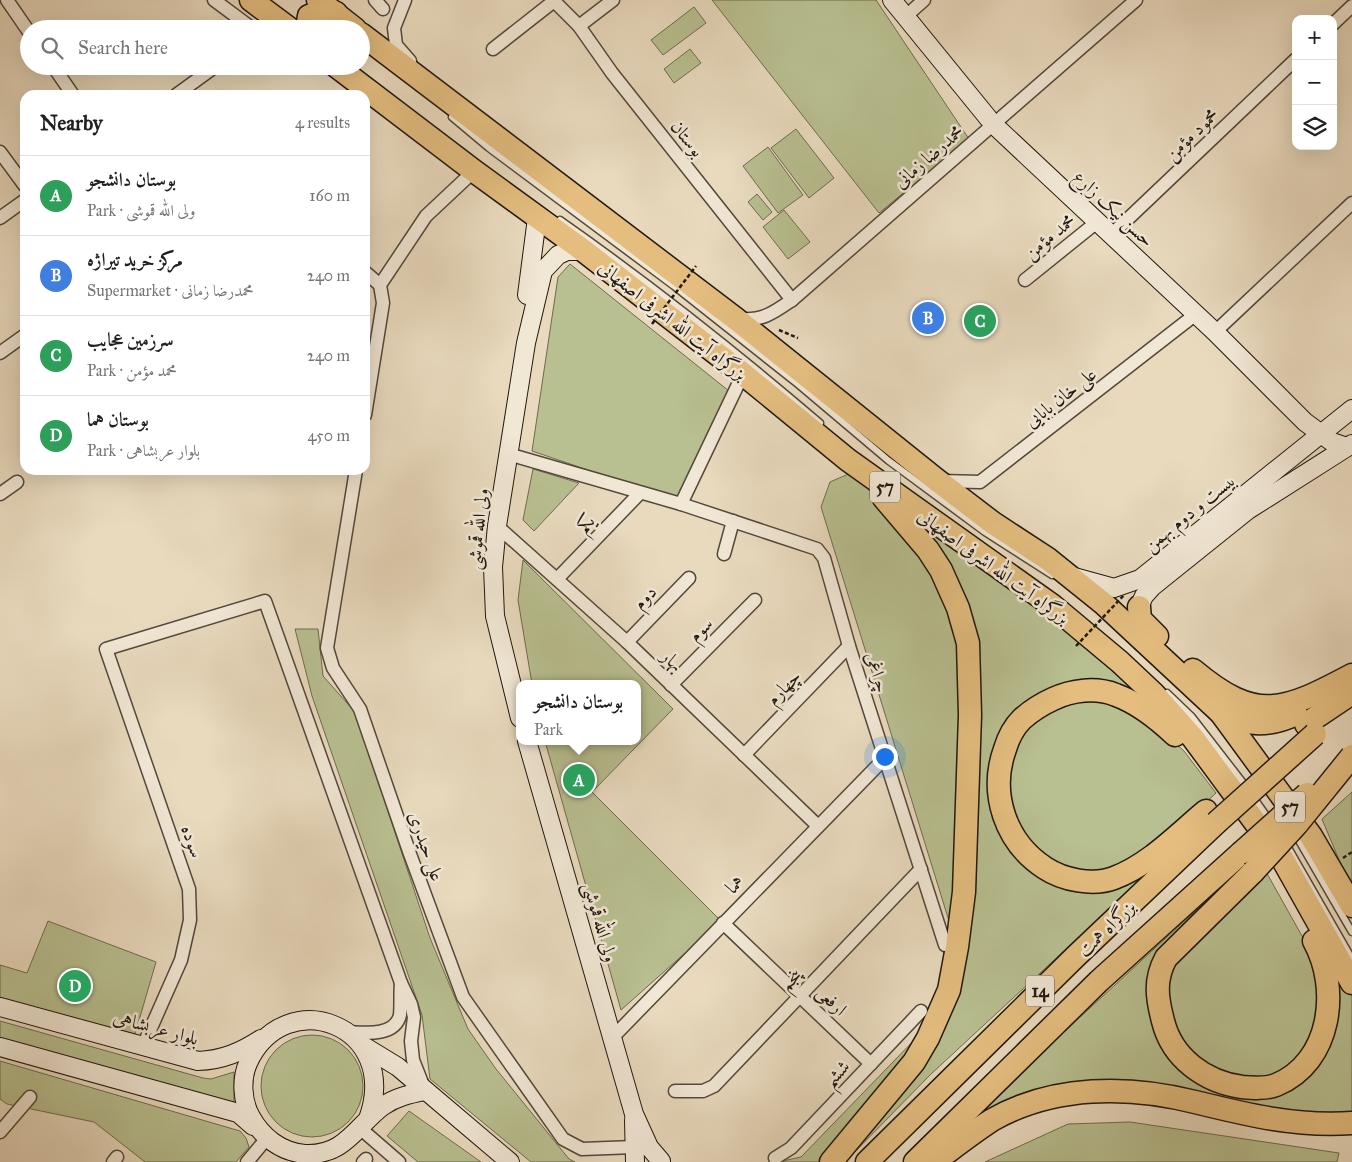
<!DOCTYPE html>
<html lang="en">
<head>
<meta charset="utf-8">
<style>
  body { margin:0; font-family:"IM FELL Great Primer",Amiri,serif; background:#f2f2f2; color:#202124 }
  .controls { position:absolute; right:15px; top:15px; display:grid; overflow:hidden; border-radius:10px; box-shadow:0 5px 20px #0002 }
  .controls button { width:45px; height:45px; display:grid; place-items:center; padding:0; border:0; border-bottom:1px solid #e0e0e0; background:#fff; color:#202124; font:25px sans-serif }
  .you { position:absolute; left:884px; top:756px; width:18px; height:18px; margin:-12px; border:4px solid #fff; border-radius:50%; background:#1a73e8; box-shadow:0 0 0 8px #1a73e833 }
  .badge { display:grid; place-items:center; width:32px; height:32px; border-radius:50%; background:#8f2418; color:#fff; font-size:16px; font-weight:700 }
  .pin { position:absolute; translate:-50% -50%; border:2px solid #fff; box-shadow:0 1px 5px #0006 }
  .popup { position:absolute; left:516px; top:680px; width:125px; height:65px; box-sizing:border-box; display:grid; place-content:center; border-radius:10px; background:#fff; filter:drop-shadow(0 1px 4px #0005); font-size:16px; white-space:nowrap; color:#757577 }
  .popup b { font-size:19px; color:#202124 }
  .popup::after { content:''; position:absolute; left:50%; top:100%; margin-left:-10px; border:10px solid transparent; border-top-color:#fff }
  .list { margin:0; padding:0; list-style:none }
  h2 { display:flex; justify-content:space-between; align-items:center; height:65px; margin:0; padding:0 20px; font-size:21px }
  h2 small { font-size:16px; font-weight:400; color:#757577 }
  .list li { display:grid; grid-template-columns:32px 1fr auto; gap:15px; align-items:center; box-sizing:border-box; height:80px; padding:0 20px; border-top:1px solid #e0e0e0 }
  .list b { display:block; font-size:19px; white-space:nowrap }
  .list p { margin:0; font-size:16px; white-space:nowrap; color:#757577 }
  .list em { font-size:16px; font-style:normal; color:#757577 }
  .icon { flex:none; width:28px; height:28px; fill:none; stroke:currentColor; stroke-width:2; stroke-linecap:round; stroke-linejoin:round }
  .map { position:relative; flex:none; width:1352px; height:1162px; overflow:hidden }
  .search { position:absolute; background:#fff; box-shadow:0 5px 20px #0002; left:20px; top:20px; width:350px; height:55px; display:flex; align-items:center; gap:12px; box-sizing:border-box; padding:0 18px; border-radius:28px; color:#757577; font-size:19px }
  .panel { position:absolute; background:#fff; box-shadow:0 5px 20px #0002; left:20px; top:90px; width:350px; height:385px; border-radius:15px }
  .map>svg:first-child { display:block }
</style>
</head>
<body>
<div class="map">
<svg width="1352" height="1162" viewBox="0 0 1352 1162">
  <rect width="100%" height="100%" fill="#e9dabe"/>
  <filter id="stains"><feTurbulence type="fractalNoise" baseFrequency=".004" numOctaves="4"/><feColorMatrix values="0 0 0 0 .2 0 0 0 0 .09 0 0 0 0 .02 0 0 0 .5 -.17"/></filter>
  <radialGradient id="worn" r=".72"><stop offset=".6" stop-color="#630" stop-opacity="0"/><stop offset="1" stop-color="#630" stop-opacity=".3"/></radialGradient>
  <g fill="#b8bf90" stroke="#6c6c50">
    <polygon points="712,0 876,0 969,139 879,213"/>
    <polygon points="694,7 706,23 663,55 651,40"/>
    <polygon points="690,49 701,63 674,83 664,69"/>
    <polygon points="796,129 834,178 809,198 771,148"/>
    <polygon points="768,147 803,195 778,213 743,166"/>
    <polygon points="757,194 772,212 763,220 748,202"/>
    <polygon points="784,210 810,242 788,259 763,227"/>
    <polygon points="570,264 729,391 676,500 532,451 558,277"/>
    <polygon points="533,469 579,483 534,531 523,520"/>
    <polygon points="853,472 932,562 961,638 953,934 821,507 830,482"/>
    <polygon points="895,503 1033,600 1154,702 1121,691 1025,708 996,814 1085,888 1202,823 930,1075 845,1162 947,1012 975,651"/>
    <polygon points="523,560 673,709 592,792 721,921 621,1010 545,741 638,741 638,684 532,684 518,600"/>
    <polygon points="295,629 318,629 323,676 355,712 430,938 468,1029 496,1069 569,1159 575,1162 531,1162 430,1079 422,1015 312,696"/>
    <polygon points="1069,698 1116,701 1161,730 1184,751 1216,793 1181,826 1127,866 1078,873 1039,856 1011,818 1005,777 1018,734"/>
    <polygon points="1352,792 1352,891 1322,819"/>
    <polygon points="1319,797 1154,964 1193,1075 1298,1079 1334,976 1352,992 1352,1115 1344,1117 1079,1086 936,1155 1026,1067"/>
    <polygon points="1265,870 1320,968 1321,1016 1291,1069 1253,1082 1202,1066 1172,1029 1165,971"/>
    <polygon points="48,921 156,962 135,1034 0,998 0,965 27,973"/>
    <polygon points="0,1021 203,1078 211,1079 234,1072 234,1101 232,1103 0,1039"/>
    <polygon points="922,1032 910,1053 821,1162 778,1162 801,1157"/>
    <circle cx="312" cy="1086" r="51"/>
    <polygon points="0,1061 240,1131 246,1138 249,1147 236,1162 145,1162 94,1122 7,1104 0,1099"/>
    <polygon points="409,1111 481,1162 418,1162 387,1136"/>
    <polygon points="1130,1122 1339,1153 1337,1162 985,1162 1068,1124"/>
  </g>
  <g fill="none" stroke-linecap="round" stroke-linejoin="round">
    <defs>
      <g id="lane">
        <polyline points="452,117 489,148 674,286 799,385 889,461 985,532 1052,575"/>
        <path d="M 560,220 C 650,283 737,352 820,423"/>
        <polyline points="1167,693 1192,717 1247,788"/>
        <polyline points="1253,797 1270,821"/>
        <polyline points="1294,832 1352,932"/>
        <polyline points="1286,844 1352,959"/>
      </g>
      <g id="street">
        <polyline points="7,0 29,32"/>
        <polyline points="214,0 253,29"/>
        <polyline points="375,0 383,9"/>
        <polyline points="405,0 394,28 396,45 410,61"/>
        <polyline points="553,0 579,26 612,73 792,300"/>
        <polyline points="905,17 924,0"/>
        <polyline points="1333,24 1352,6"/>
        <polyline points="579,26 613,0"/>
        <polyline points="493,49 554,1"/>
        <polyline points="53,66 73,95"/>
        <polyline points="176,95 216,66"/>
        <polyline points="0,152 25,186"/>
        <polyline points="0,218 25,200"/>
        <polyline points="1111,235 1296,59"/>
        <polyline points="365,272 380,285"/>
        <polyline points="1025,280 1097,222"/>
        <path d="M 739,319 C 763,321 773,313 792,300 L 1136,0"/>
        <polyline points="1215,332 1352,203"/>
        <polyline points="0,353 25,335"/>
        <polyline points="365,415 383,303 380,285 426,216 474,171"/>
        <polyline points="508,454 681,504 817,549 824,558 849,646 945,945"/>
        <polyline points="356,470 327,648 333,668 360,709 410,854 463,997 563,1139 582,1149 634,1147"/>
        <polyline points="941,481 980,482 1196,314"/>
        <polyline points="0,494 17,482"/>
        <polyline points="681,504 743,374"/>
        <polyline points="497,526 627,642 818,826"/>
        <polyline points="724,554 733,521"/>
        <polyline points="557,579 640,493"/>
        <polyline points="627,642 689,578"/>
        <polyline points="671,685 755,600"/>
        <polyline points="744,755 849,646"/>
        <polyline points="723,923 871,1064"/>
        <path d="M 348,1032 C 364,1033 395,1037 400,1015 C 401,1005 400,994 401,983"/>
        <polyline points="612,1038 885,758"/>
        <polyline points="143,1046 181,960 190,920 189,889 106,649 265,601 401,983 411,1004 414,1017 411,1041 413,1060 424,1088"/>
        <polyline points="675,1091 703,1091 714,1086 921,869"/>
        <polyline points="361,1129 399,1162"/>
        <polyline points="0,1132 30,1097"/>
        <polyline points="775,1158 791,1148 921,1011"/>
        <polyline points="113,1162 117,1157"/>
        <polyline points="247,1162 267,1138"/>
        <polyline points="363,1162 366,1159"/>
      </g>
      <g id="secondary">
        <polyline points="892,0 993,124 1215,332 1305,422 1332,442 1347,447"/>
        <polyline points="527,295 537,218"/>
        <polyline points="1074,577 1114,588 1140,579 1352,409"/>
        <polyline points="1139,607 1144,596 1152,587 1248,510 1352,444"/>
        <polyline points="520,718 495,616 493,567 497,526 526,343 543,271 558,255 567,251 584,251"/>
        <polyline points="527,741 634,1114 649,1147 661,1161"/>
        <path d="M 0,1007 L 198,1061 C 223,1060 241,1052 261,1039"/>
        <polyline points="362,1045 398,1067 510,1162"/>
        <polyline points="0,1047 238,1113 253,1126"/>
        <path d="M 368,1119 C 402,1025 285,982 248,1063 C 241,1079 242,1101 251,1117 C 262,1137 281,1152 305,1154 C 345,1156 356,1126 383,1106 C 396,1097 410,1094 425,1091"/>
        <polyline points="634,1120 635,1162"/>
      </g>
      <g id="highway">
        <polyline points="251,0 290,29"/>
        <polyline points="318,0 355,29"/>
        <polyline points="307,29 309,16 322,11 336,13"/>
        <polyline points="361,34 736,319 938,481 993,523 1048,559 1104,604 1221,713 1311,836 1352,906"/>
        <polyline points="336,66 474,171 584,251 743,374 848,460 1053,606 1120,662 1154,694 1193,738 1283,860 1352,983"/>
        <polyline points="1139,607 1140,619 1157,636"/>
        <path d="M 1193,670 C 1257,724 1284,711 1352,675"/>
        <path d="M 1221,713 C 1246,727 1271,726 1296,714"/>
        <polyline points="1306,724 1352,693"/>
        <path d="M 1175,735 C 1158,719 1138,703 1116,695 C 1096,687 1072,690 1053,699 C 1042,704 1031,711 1022,719 C 1014,727 1008,739 1005,749 C 989,793 1005,842 1045,868 C 1063,880 1093,886 1114,878 C 1149,865 1177,835 1206,811"/>
        <path d="M 1253,872 L 1166,958 C 1154,980 1157,998 1163,1021 C 1172,1058 1205,1082 1242,1087 C 1253,1088 1266,1089 1276,1085 C 1332,1062 1340,988 1314,941"/>
        <polyline points="831,1162 914,1062 928,1038 949,990 957,947 964,892 970,715 968,643 958,608 941,570 928,550 883,497"/>
        <polyline points="867,1162 1075,957 1216,823"/>
        <polyline points="915,1162 1099,981 1241,853"/>
        <path d="M 934,1162 C 953,1148 972,1133 992,1120 C 1053,1085 1129,1085 1195,1102 C 1248,1115 1297,1127 1352,1123"/>
      </g>
    </defs>
    <use href="#lane" stroke="#52483b" stroke-width="9"/>
    <use href="#street" stroke="#52483b" stroke-width="15"/>
    <use href="#secondary" stroke="#20180f" stroke-width="20"/>
    <use href="#highway" stroke="#20180f" stroke-width="25"/>
    <g stroke="#20180f" stroke-width="2.5" stroke-dasharray="4 2.5" stroke-linecap="butt">
      <polyline points="779,330 798,338"/>
      <polyline points="1343,858 1352,852"/>
    </g>
    <use href="#lane" stroke="#f1e7d5" stroke-width="6"/>
    <use href="#street" stroke="#f1e7d5" stroke-width="12"/>
    <use href="#secondary" stroke="#f1e7d5" stroke-width="18"/>
    <use href="#highway" stroke="#e4bd7f" stroke-width="22"/>
    <defs>
      <g id="highway-bridge">
        <polyline points="1216,823 1315,734"/>
        <polyline points="1241,853 1307,794"/>
        <polyline points="1253,872 1297,824 1352,756"/>
      </g>
    </defs>
    <use href="#highway-bridge" stroke="#20180f" stroke-width="25" stroke-linecap="butt"/>
    <g stroke="#20180f" stroke-width="2.5" stroke-dasharray="4 2.5" stroke-linecap="butt">
      <polyline points="652,324 696,266"/>
      <polyline points="1076,646 1125,594"/>
    </g>
    <use href="#highway-bridge" stroke="#e4bd7f" stroke-width="22"/>
  </g>
  <g text-anchor="middle" stroke-width="5" stroke-linejoin="round" paint-order="stroke">
    <g fill="#f1e7d5" stroke="#5f564a" stroke-width="1">
      <rect x="870" y="471.5" width="30" height="31" rx="4"/>
      <rect x="1275" y="791.5" width="30" height="31" rx="4"/>
      <rect x="1026" y="975.5" width="28" height="31" rx="4"/>
    </g>
    <g font-size="18" font-weight="bold" fill="#20180f">
      <text x="885" y="493">57</text>
      <text x="1290" y="813">57</text>
      <text x="1040" y="997">14</text>
    </g>
    <g font-size="19" fill="#20180f" stroke="#f1e7d5">
      <text transform="translate(1191 134) rotate(-44)" y="7">محمود مؤمن</text>
      <text transform="translate(688 138) rotate(51)" y="7">بوستان</text>
      <text transform="translate(928 156) rotate(-41)" y="7">محمدرضا زمانی</text>
      <text transform="translate(1114 208) rotate(43)" y="7">حسن نیک زارع</text>
      <text transform="translate(1049 236) rotate(-39)" y="7">محمد مؤمن</text>
      <text transform="translate(673 320) rotate(38)" y="7">بزرگراه آیت الله اشرفی اصفهانی</text>
      <text transform="translate(1060 397) rotate(-38)" y="7">علی خان بابایی</text>
      <text transform="translate(1189 512) rotate(-39)" y="7">بیست و دوم بهمن</text>
      <text transform="translate(585 523) rotate(-46)" y="7">یکم</text>
      <text transform="translate(477 529) rotate(-84)" y="7">ولی الله قموشی</text>
      <text transform="translate(994 566) rotate(36)" y="7">بزرگراه آیت الله اشرفی اصفهانی</text>
      <text transform="translate(644 597) rotate(-46)" y="7">دوم</text>
      <text transform="translate(700 629) rotate(-45)" y="7">سوم</text>
      <text transform="translate(673 660) rotate(44)" y="7">بهار</text>
      <text transform="translate(878 672) rotate(72)" y="7">چراغی</text>
      <text transform="translate(783 687) rotate(-46)" y="7">چهارم</text>
      <text transform="translate(193 841) rotate(71)" y="7">سوده</text>
      <text transform="translate(427 846) rotate(71)" y="7">علی حیدری</text>
      <text transform="translate(734 884) rotate(-45)" y="7">هما</text>
      <text transform="translate(601 922) rotate(74)" y="7">ولی الله قموشی</text>
      <text transform="translate(1106 928) rotate(-44)" y="7">بزرگراه همت</text>
      <text transform="translate(790 979) rotate(-46)" y="7">پنجم</text>
      <text transform="translate(832 1000) rotate(44)" y="7">ارفعی</text>
      <text transform="translate(156 1027) rotate(15)" y="7">بلوار عربشاهی</text>
      <text transform="translate(836 1073) rotate(-46)" y="7">ششم</text>
    </g>
  </g>
  <rect width="100%" height="100%" filter="url(#stains)"/>
  <rect width="100%" height="100%" fill="url(#worn)"/>
</svg>
<div class="controls">
<button>+</button>
<button>−</button>
<button><svg class="icon" aria-label="layers" viewBox="0 0 24 24"><path d="M12 4l9 5-9 5-9-5zM3 14l9 5 9-5"/></svg></button>
</div>
<div class="you"></div>
<div class="pin badge" style="left:579px;top:780px;background:#2e9e5b">A</div>
<div class="popup"><b>بوستان دانشجو</b>Park</div>
<div class="pin badge" style="left:928px;top:318px;background:#3f7fe0">B</div>
<div class="pin badge" style="left:980px;top:321px;background:#2e9e5b">C</div>
<div class="pin badge" style="left:75px;top:986px;background:#2e9e5b">D</div>
<div class="search"><svg class="icon" aria-label="search" viewBox="0 0 24 24"><circle cx="10" cy="10" r="6"/><path d="M15 15l6 6"/></svg>Search here</div>
<section class="panel">
<h2>Nearby<small>4 results</small></h2>
<ul class="list">
<li><span class="badge" style="background:#2e9e5b">A</span><div><b>بوستان دانشجو</b><p>Park · ولی الله قموشی</p></div><em>160 m</em></li>
<li><span class="badge" style="background:#3f7fe0">B</span><div><b>مرکز خرید تیراژه</b><p>Supermarket · محمدرضا زمانی</p></div><em>240 m</em></li>
<li><span class="badge" style="background:#2e9e5b">C</span><div><b>سرزمین عجایب</b><p>Park · محمد مؤمن</p></div><em>240 m</em></li>
<li><span class="badge" style="background:#2e9e5b">D</span><div><b>بوستان هما</b><p>Park · بلوار عربشاهی</p></div><em>450 m</em></li>
</ul>
</section>
</div>
</body>
</html>
